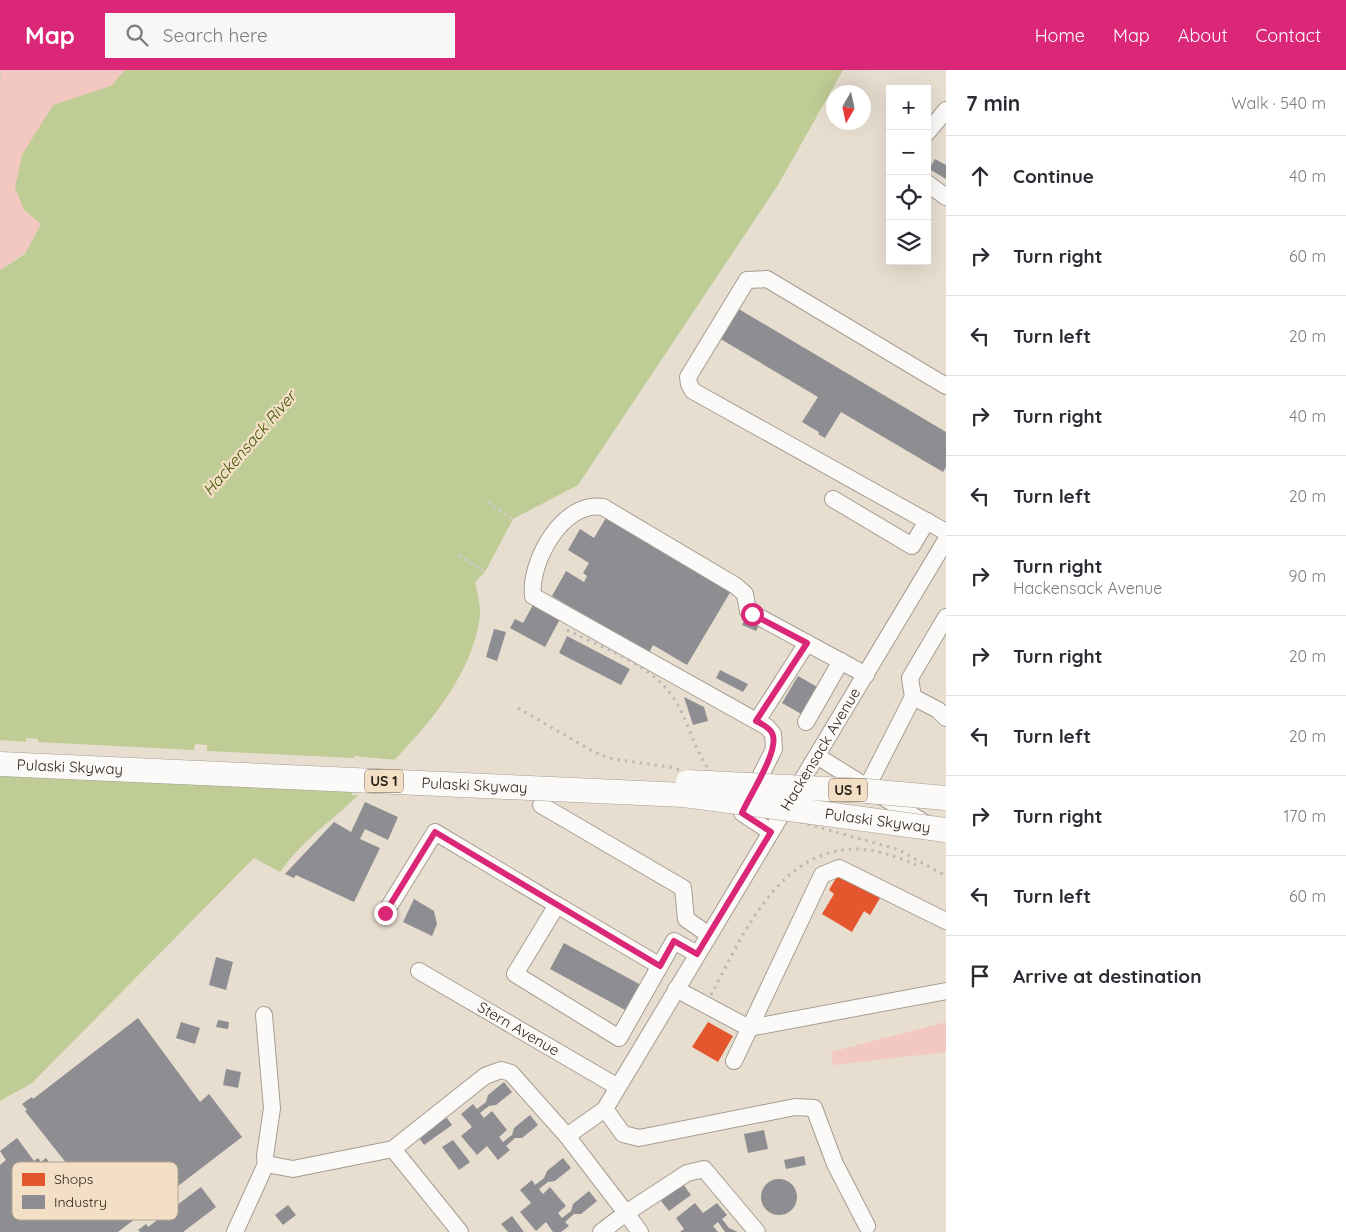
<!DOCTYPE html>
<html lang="en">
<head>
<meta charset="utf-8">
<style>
  body { margin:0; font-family:Quicksand,sans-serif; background:#f7f7f7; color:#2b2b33 }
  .controls { position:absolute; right:15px; top:15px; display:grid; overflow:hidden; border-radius:0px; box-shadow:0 5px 20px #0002 }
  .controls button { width:45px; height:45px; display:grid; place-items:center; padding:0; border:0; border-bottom:1px solid #e1e1e2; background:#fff; color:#2b2b33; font:25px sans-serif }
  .compass { position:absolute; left:826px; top:15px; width:45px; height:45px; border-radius:50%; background:#fff; box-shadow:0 5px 20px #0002; rotate:189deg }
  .stop { position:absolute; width:15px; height:15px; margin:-11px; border:4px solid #db2777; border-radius:50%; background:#fff }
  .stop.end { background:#db2777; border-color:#fff; box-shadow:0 1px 5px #0008 }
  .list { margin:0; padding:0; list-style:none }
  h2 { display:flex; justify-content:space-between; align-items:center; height:65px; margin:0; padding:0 20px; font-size:21px }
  h2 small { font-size:16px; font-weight:400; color:#7c7c81 }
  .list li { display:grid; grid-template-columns:32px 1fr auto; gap:15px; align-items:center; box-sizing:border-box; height:80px; padding:0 20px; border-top:1px solid #e1e1e2 }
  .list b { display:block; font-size:19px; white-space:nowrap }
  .list p { margin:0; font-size:16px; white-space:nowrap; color:#7c7c81 }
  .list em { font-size:16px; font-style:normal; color:#7c7c81 }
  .icon { flex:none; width:28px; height:28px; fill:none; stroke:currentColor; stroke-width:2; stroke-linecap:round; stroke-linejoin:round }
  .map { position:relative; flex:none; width:946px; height:1162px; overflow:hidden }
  header { display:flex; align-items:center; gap:30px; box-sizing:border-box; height:70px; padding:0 25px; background:#db2777; color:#fff }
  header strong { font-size:24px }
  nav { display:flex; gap:28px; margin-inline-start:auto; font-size:18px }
  .search { width:350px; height:45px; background:#f7f7f7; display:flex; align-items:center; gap:12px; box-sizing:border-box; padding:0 18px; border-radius:0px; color:#7c7c81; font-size:19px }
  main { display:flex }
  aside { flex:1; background:#fff }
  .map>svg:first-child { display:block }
</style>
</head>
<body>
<header>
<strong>Map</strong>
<div class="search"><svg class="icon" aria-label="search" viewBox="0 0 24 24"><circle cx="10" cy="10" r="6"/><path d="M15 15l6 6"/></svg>Search here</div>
<nav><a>Home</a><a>Map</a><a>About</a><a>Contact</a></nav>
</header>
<main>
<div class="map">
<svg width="946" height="1162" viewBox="0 0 946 1162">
  <rect width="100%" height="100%" fill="#e8ded0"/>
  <g fill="#f2c8c0">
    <polygon points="0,0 131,0 24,140 41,154 35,176 0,200"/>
    <polygon points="946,952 946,982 833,995 831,982"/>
  </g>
  <path fill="#bfcc95" d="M 125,0 L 843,0 L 778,115 L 578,415 L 513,449 L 485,502 L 475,512 C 477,522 481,535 480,546 C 471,619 402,684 350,733 C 326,755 299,774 280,802 L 254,788 L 32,1013 L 0,1031 L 0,200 L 25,184 L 41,154 L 24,140 L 15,118 L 22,85 L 53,35 L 111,16 Z"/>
  <polygon fill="#e8ded0" points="26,668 38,669 38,672 194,680 195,674 207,675 207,681 354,688 354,686 396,690 369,717 364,717 361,725 352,725 352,717 0,702 0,670 26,672"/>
  <g fill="#e4572e">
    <polygon points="839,803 880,828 870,845 864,841 852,862 822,844 834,824 829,820"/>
    <polygon points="708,952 733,966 718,992 692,977"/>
  </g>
  <g fill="#8d8d92">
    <polygon points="935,89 946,95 946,109 929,99"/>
    <polygon points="737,238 946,362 946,397 943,402 841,342 825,368 818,364 819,362 802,352 818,327 719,268"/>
    <polygon points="607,446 731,521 687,595 653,575 649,583 552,526 566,501 584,512 587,506 583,503 589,493 568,480 580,459 594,468"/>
    <polygon points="533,535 560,549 545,577 510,558 515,549 523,553"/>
    <polygon points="751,537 765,544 756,561 742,555"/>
    <polygon points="494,559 506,562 497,591 486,587"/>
    <polygon points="567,566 630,599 621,615 559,583"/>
    <polygon points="720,600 748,614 743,622 716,608"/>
    <polygon points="798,606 819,618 803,645 782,633"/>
    <polygon points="684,627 704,637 708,651 693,655"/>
    <polygon points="365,732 398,747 388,770 365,759 360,769 380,778 354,832 296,805 294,808 285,804 334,752 351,762"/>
    <polygon points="414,829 434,841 437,854 432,866 403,852"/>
    <polygon points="564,873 641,915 627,941 550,899"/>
    <polygon points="216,887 233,892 226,920 209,915"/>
    <polygon points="138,948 200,1032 209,1024 242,1067 118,1162 0,1162 0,1095 6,1090 0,1081 17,1068 34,1091 38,1088 41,1092 46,1088 53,1097 56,1095 59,1100 67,1094 25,1041 27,1040 22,1034 32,1027 33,1029"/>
    <polygon points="218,950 229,952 228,959 216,957"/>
    <polygon points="181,952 200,958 195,974 176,968"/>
    <polygon points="226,999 241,1002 238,1018 223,1015"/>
    <polygon points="504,1012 512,1022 496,1035 489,1036 480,1043 484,1048 492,1041 507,1060 499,1067 503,1072 512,1065 514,1058 530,1045 538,1055 522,1068 515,1068 506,1076 510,1080 498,1090 487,1076 477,1085 461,1066 472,1057 461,1044 473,1034 477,1039 486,1032 488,1025"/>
    <polygon points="444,1044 452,1055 424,1075 416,1063"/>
    <polygon points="764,1060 768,1079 748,1083 744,1064"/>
    <polygon points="453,1070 470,1092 459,1100 442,1077"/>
    <polygon points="804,1086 806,1095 786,1099 784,1090"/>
    <polygon points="563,1088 571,1098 555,1111 548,1112 539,1119 543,1124 550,1117 566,1136 558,1143 562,1148 571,1141 573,1134 589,1121 597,1131 581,1144 574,1144 565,1152 569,1156 561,1162 553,1162 546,1152 536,1161 520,1142 531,1133 520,1120 532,1110 535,1115 544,1108 547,1101"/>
    <circle cx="779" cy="1127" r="18"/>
    <polygon points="683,1114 691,1125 669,1141 661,1131"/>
    <polygon points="201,1117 216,1137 183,1162 140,1162 138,1160 146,1154 148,1157"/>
    <polygon points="695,1133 703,1143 717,1133 727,1145 722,1149 729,1158 738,1162 725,1162 718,1152 713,1156 718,1162 680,1162 684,1159 676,1148"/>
    <polygon points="288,1135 296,1145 283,1155 275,1145"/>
    <polygon points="512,1146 524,1162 508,1162 501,1154"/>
  </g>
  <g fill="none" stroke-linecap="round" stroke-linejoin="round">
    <defs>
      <g id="minor">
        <polyline points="927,63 946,40"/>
        <polyline points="927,113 946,127"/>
        <polyline points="946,316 767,209 747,210 688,307 689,314 693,321 946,462"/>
        <polyline points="833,429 912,476 927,451"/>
        <polyline points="946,547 910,608 913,627 938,640 946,648"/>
        <polyline points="757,651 807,573"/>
        <polyline points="806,652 841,591"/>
        <polyline points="817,686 928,755"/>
        <polyline points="867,717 913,627"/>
        <polyline points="541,735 683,818 686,849 709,865"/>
        <path d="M 771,762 L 742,743 L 774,679 L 773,664 L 767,657 L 533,526 C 529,492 563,430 603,437 L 736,516 L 745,524 L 748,541 L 866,605"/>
        <polyline points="557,835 660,896"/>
        <polyline points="385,843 435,762 557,835 515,904 619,968 674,871 697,884"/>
        <path id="s1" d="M 419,901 L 618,1017"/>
        <polyline points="676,919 749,958 946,921"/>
        <polyline points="264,945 272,1038 265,1086 266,1094"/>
        <polyline points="734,991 822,805 839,798 946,851"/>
        <polyline points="605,1039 623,1064 639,1068 795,1037 814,1038 835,1094 867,1156"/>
        <path id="s2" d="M 567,1066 L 605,1039 L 946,470"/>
        <polyline points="393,1079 460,1162"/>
        <polyline points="235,1162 266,1094 293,1099 393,1079 485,1006 501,1000 511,1003 567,1066 626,1143 687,1103 704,1099 757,1162"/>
        <polyline points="601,1162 626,1143 640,1162"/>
      </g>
    </defs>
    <use href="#minor" stroke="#a49d92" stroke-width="18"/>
    <g stroke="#cecbc8" stroke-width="2" stroke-dasharray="4 2.5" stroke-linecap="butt">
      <polyline points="0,7 3,0"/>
      <polyline points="488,432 513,449"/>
      <polyline points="459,485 485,502"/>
    </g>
    <use href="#minor" stroke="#fcfaf8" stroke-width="16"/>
    <g stroke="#bcb9b6" stroke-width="3" stroke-dasharray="2.5 5" stroke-linecap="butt">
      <path d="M 567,560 C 604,579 652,594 675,630 C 692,658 696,691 721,713"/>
      <polyline points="518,638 594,682 613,689 670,697 693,704 778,746 897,779 946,806"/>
      <path d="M 711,925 C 742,867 778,778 858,779 C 878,780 898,787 916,795"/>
    </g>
    <defs>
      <g id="highway-bridge">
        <path id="s3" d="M 0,694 L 684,725 L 946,760"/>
        <polyline points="688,712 867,721 946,728"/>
      </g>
    </defs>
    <use href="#highway-bridge" stroke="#a49d92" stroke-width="25" stroke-linecap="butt"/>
    <use href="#highway-bridge" stroke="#fcfaf8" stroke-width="24"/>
  </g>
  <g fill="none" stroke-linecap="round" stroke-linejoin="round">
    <path stroke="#db2777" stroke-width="6" d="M 385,843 L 435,762 L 660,896 L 674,871 L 697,884 L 771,762 L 742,743 C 749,726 781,679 772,663 C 769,657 762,654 756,651 L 807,573 L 752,544"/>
  </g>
  <g text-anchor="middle" stroke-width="5" stroke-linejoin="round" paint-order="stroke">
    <g fill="#f3dfc6" stroke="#64594a" stroke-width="1">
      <rect x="365" y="699.5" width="38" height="23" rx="4"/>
      <rect x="829" y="708.5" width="38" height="23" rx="4"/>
    </g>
    <g font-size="14" font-weight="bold" fill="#261f15">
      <text x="384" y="716">US 1</text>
      <text x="848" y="725">US 1</text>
    </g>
    <g font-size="15" fill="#261f15" stroke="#f3dfc6">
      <text dy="5" stroke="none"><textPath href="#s2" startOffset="466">Hackensack Avenue</textPath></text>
      <text dy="5" stroke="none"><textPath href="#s3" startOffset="70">Pulaski Skyway</textPath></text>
      <text dy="5" stroke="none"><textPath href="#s3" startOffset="475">Pulaski Skyway</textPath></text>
      <text dy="5" stroke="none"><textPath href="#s3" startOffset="880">Pulaski Skyway</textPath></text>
      <text dy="5" stroke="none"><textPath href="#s1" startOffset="115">Stern Avenue</textPath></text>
    </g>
    <g font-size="16" font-style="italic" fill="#415500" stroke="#f3dfc6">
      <text transform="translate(249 373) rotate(-49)" y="6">Hackensack River</text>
    </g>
  </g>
  <rect x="12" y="1092" width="166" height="58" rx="8" fill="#f3dfc6" stroke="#b6a591" stroke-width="1"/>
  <rect x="22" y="1103" width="23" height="13" fill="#e4572e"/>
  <rect x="22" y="1125" width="23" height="14" fill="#8d8d92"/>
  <g font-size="14" fill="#261f15">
    <text x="54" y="1114">Shops</text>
    <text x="54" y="1137">Industry</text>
  </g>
</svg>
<div class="controls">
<button>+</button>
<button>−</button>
<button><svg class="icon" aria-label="locate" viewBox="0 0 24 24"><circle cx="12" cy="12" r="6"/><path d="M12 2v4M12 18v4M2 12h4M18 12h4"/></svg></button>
<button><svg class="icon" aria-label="layers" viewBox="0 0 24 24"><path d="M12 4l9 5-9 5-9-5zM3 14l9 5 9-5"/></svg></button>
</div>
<svg class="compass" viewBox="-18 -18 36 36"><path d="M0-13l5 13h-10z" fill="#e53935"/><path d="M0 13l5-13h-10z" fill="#7c7c81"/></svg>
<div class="stop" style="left:752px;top:544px"></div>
<div class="stop end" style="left:385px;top:843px"></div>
</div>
<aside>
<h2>7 min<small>Walk · 540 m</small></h2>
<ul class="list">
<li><svg class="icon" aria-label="ahead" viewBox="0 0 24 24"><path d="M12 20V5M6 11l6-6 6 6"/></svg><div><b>Continue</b></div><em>40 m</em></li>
<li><svg class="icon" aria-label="right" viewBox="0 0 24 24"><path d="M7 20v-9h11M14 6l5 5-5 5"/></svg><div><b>Turn right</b></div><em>60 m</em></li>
<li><svg class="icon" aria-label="left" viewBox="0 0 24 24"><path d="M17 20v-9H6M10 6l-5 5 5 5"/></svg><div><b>Turn left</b></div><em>20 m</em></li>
<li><svg class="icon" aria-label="right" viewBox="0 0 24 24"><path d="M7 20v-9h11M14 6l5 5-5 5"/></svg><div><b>Turn right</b></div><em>40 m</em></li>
<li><svg class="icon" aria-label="left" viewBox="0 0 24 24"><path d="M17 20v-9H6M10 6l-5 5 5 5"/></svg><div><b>Turn left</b></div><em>20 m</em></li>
<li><svg class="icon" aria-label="right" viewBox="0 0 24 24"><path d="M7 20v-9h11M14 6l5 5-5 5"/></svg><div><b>Turn right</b><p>Hackensack Avenue</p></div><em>90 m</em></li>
<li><svg class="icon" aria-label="right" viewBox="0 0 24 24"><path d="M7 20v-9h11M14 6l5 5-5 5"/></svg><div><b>Turn right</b></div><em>20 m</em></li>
<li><svg class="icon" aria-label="left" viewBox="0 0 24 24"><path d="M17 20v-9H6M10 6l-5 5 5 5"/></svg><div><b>Turn left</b></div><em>20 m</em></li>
<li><svg class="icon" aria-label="right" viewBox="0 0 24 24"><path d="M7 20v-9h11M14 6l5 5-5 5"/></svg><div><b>Turn right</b></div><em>170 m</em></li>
<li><svg class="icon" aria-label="left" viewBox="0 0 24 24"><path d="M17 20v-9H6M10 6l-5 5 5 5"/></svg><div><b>Turn left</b></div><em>60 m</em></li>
<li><svg class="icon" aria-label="arrive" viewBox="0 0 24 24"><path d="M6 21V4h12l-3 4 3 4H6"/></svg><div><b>Arrive at destination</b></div></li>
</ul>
</aside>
</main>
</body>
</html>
